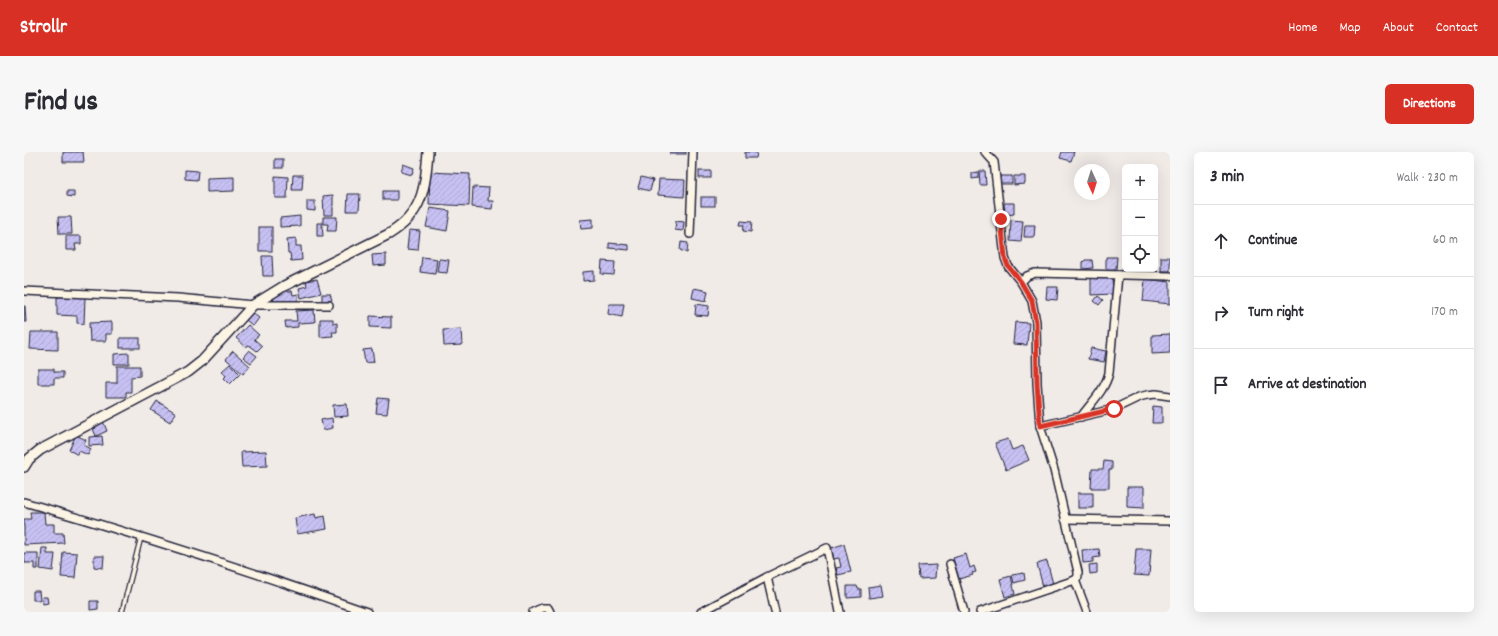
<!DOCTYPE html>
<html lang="en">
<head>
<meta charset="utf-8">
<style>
  body { margin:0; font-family:Dekko,sans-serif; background:#f7f7f7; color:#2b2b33 }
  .controls { position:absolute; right:12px; top:12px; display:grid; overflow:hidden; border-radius:6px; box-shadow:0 4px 16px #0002 }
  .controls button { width:36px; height:36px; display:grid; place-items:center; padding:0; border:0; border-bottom:1px solid #e1e1e2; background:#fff; color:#2b2b33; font:20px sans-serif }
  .compass { position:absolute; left:1050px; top:12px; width:36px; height:36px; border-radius:50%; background:#fff; box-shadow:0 4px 16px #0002; rotate:176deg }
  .stop { position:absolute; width:12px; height:12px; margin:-9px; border:3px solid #d93025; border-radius:50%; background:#fff }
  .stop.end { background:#d93025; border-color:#fff; box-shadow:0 1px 4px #0008 }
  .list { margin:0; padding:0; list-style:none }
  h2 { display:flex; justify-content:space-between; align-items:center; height:52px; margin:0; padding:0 16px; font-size:17px }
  h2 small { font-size:13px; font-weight:400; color:#7c7c81 }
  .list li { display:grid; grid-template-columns:26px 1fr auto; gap:12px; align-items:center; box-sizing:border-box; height:72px; padding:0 16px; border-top:1px solid #e1e1e2 }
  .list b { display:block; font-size:15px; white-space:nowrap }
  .list em { font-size:13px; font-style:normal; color:#7c7c81 }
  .icon { flex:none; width:22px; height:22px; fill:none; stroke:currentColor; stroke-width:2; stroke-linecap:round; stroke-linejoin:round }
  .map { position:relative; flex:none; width:1146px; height:460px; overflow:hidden; border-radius:6px }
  header { display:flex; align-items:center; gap:24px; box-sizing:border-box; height:56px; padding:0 20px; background:#d93025; color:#fff }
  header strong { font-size:19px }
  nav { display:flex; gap:22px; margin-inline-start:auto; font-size:14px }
  .intro { display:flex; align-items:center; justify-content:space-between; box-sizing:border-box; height:96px; padding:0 24px }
  h1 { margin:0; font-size:28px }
  .button { padding:10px 18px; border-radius:6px; background:#d93025; color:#fff; font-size:14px; font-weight:700 }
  main { display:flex; gap:24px; padding:0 24px }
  aside { flex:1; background:#fff; border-radius:6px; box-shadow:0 4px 16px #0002 }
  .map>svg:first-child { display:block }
</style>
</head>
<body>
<header>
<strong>Strollr</strong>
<nav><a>Home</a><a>Map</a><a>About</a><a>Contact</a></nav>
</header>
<div class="intro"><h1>Find us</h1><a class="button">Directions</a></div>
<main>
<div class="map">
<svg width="1146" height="460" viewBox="0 0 1146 460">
  <defs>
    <pattern id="building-hatch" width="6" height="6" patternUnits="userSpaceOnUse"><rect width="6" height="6" fill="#c7c1f3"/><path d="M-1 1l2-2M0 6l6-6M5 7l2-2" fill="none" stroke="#aba6d1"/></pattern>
  </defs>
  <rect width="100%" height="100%" fill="#f1ebe8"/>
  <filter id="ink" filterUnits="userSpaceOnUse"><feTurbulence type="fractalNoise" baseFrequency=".025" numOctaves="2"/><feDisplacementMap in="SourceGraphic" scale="8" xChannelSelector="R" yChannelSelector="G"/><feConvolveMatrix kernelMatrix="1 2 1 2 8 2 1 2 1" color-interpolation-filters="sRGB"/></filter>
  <g filter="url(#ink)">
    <g fill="url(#building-hatch)" stroke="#22223b">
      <polygon points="39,0 59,0 60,10 39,10"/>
      <rect x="646" y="0" width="16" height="2"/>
      <polygon points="721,0 733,0 732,6 721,6"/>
      <polygon points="1038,0 1050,0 1047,9 1036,6"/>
      <rect x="251" y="7" width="8" height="9"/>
      <polygon points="379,12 390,16 388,23 377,20"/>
      <polygon points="161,18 174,19 173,28 161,27"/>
      <rect x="675" y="19" width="12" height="7"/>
      <polygon points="955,19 961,19 962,33 956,33"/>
      <polygon points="406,20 446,22 445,54 405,52"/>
      <polygon points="954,20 954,26 948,27 948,21"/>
      <polygon points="269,23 279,23 278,38 268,38"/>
      <polygon points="251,24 264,25 263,46 251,46"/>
      <rect x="976" y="24" width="12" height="8"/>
      <polygon points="990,24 1001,24 1001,32 990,33"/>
      <polygon points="210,25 210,39 183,40 183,26"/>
      <polygon points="617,25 629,28 626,39 614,36"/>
      <polygon points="635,27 661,28 660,45 634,43"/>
      <polygon points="449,35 465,36 464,49 469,49 468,57 448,55"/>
      <polygon points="43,39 50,39 50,45 43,44"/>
      <rect x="359" y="39" width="14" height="9"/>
      <polygon points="324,42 336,42 335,59 323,59"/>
      <polygon points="309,43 309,63 300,63 299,44"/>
      <rect x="677" y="45" width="14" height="9"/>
      <polygon points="283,49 291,49 291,59 283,58"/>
      <polygon points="980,51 990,51 990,62 981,63"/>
      <polygon points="406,56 426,59 423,79 402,75"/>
      <polygon points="276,64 276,74 256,75 256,66"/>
      <polygon points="34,65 47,65 48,82 35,82"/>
      <polygon points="299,65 313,65 312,79 303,79 304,72 299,72"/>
      <polygon points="569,67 569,76 557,77 556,68"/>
      <polygon points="987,68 999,69 997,90 986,89"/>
      <polygon points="652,69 660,70 659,79 651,78"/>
      <polygon points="717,69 728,70 727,80 719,79 720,73 716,73"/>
      <polygon points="293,71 298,71 299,84 293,84"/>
      <polygon points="1001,73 1011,73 1010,85 1000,85"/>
      <rect x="235" y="75" width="13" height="24"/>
      <polygon points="385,78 396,79 394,98 383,97"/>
      <polygon points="42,84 57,84 57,92 51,92 52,98 42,98"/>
      <polygon points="272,86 272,94 277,94 278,108 267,109 266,101 264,101 263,87"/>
      <polygon points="657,90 664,91 663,101 656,98"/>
      <polygon points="585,91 605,93 605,98 585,96"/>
      <polygon points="362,102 362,113 349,114 348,103"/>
      <polygon points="1100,102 1101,102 1101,117 1112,117 1112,118 1099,118"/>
      <polygon points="238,104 248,104 249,124 239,124"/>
      <polygon points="398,105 413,107 411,122 396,120"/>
      <polygon points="1082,105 1093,105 1092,117 1082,117"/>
      <rect x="1137" y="105" width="9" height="14"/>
      <polygon points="415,107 425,108 423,121 413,120"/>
      <polygon points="1061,108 1068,108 1069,116 1059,117 1059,110"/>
      <polygon points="578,109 591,110 590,123 577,122"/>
      <polygon points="570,119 570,128 559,129 559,120"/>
      <polygon points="1088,125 1089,142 1067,143 1067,126"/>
      <polygon points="293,127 297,141 277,146 275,136 283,134 282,129"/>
      <polygon points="1121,127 1146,130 1146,152 1119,149"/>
      <polygon points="1023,135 1034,135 1033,148 1022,147"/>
      <polygon points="670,136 684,139 682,149 668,146"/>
      <polygon points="262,138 262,139 268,139 269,143 274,142 274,150 249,151 250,144"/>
      <polygon points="298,142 306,142 308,148 303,149 303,151 298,151"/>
      <polygon points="1074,144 1079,148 1075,153 1070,149"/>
      <polygon points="33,145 61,145 60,172 53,171 53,164 33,163"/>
      <polygon points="585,152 600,152 598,165 584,162"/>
      <polygon points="672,152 685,154 684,164 671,163"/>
      <polygon points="0,154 1,154 2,170 0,170"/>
      <polygon points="290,158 291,170 274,171 274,175 262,176 261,169 273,169 272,159"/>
      <polygon points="229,161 235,166 229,174 222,168"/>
      <polygon points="346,164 367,165 367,176 346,175"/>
      <polygon points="296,167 309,167 309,172 313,171 313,180 308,180 309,184 296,185"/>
      <polygon points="88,170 88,182 82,182 82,189 66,189 65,171"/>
      <polygon points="991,170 1005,171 1003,193 989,192"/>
      <polygon points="224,173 235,183 230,187 238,194 233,199 225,193 222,195 212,186"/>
      <polygon points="437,177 438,193 420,194 419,178"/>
      <polygon points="7,180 34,180 34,198 6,197"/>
      <polygon points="1146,182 1146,201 1128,202 1128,183"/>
      <rect x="96" y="186" width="20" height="10"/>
      <polygon points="1067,196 1082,199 1080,210 1064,207"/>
      <polygon points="348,197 350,210 341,211 339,198"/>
      <polygon points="225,198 233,204 227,211 219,205"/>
      <polygon points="209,199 226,214 219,222 202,207"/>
      <polygon points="105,201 105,212 90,212 90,202"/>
      <polygon points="206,212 216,222 206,232 200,226 202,224 198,219"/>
      <polygon points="93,214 116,214 116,224 107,225 107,240 102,240 102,245 82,245 82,231 93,231"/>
      <polygon points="14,217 30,217 30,220 39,220 39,226 30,226 30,232 14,232"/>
      <polygon points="354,246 365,247 363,262 352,261"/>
      <polygon points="133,249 152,261 146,270 127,258"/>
      <polygon points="323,252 324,264 310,265 309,253"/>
      <polygon points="1129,254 1138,255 1138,271 1128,271"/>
      <polygon points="308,266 309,276 299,278 297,268"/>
      <polygon points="79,269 83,279 72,284 69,277 72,276 70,273"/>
      <polygon points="52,283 62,288 60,293 67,297 64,303 55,299 54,303 45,298"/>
      <polygon points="78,284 79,293 65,294 65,285"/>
      <polygon points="984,287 988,298 999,294 1005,308 982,318 971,291"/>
      <polygon points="242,299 243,314 218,315 217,300"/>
      <polygon points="1080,309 1088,310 1088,318 1085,318 1085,336 1067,336 1068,317 1079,317"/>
      <polygon points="1103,335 1120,335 1120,356 1103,355"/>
      <rect x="1054" y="341" width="15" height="15"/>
      <polygon points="6,360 20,360 21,372 30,372 30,381 39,381 40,391 0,393 0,367 7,367"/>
      <polygon points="291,362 292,366 301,364 303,377 273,382 271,366"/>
      <polygon points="820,392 827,420 814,423 812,416 817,415 815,406 810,407 807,396"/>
      <polygon points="18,396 23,396 23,402 31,402 29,419 16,417"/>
      <polygon points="1075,397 1076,405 1069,406 1069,410 1059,411 1058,398"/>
      <polygon points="1112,397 1127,397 1125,424 1110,423"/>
      <polygon points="39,400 53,401 51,426 37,425"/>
      <polygon points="0,401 14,401 14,417 10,417 10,411 1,411"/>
      <polygon points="942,402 946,416 950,414 952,420 948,421 949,423 935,427 929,406"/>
      <polygon points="70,404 80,404 79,416 70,415"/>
      <polygon points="1023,409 1029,432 1019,435 1013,412"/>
      <polygon points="1073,412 1073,421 1066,422 1065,413"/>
      <polygon points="912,413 911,426 895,427 894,414"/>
      <polygon points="1000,421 1001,428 990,431 988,423"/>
      <polygon points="987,424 991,442 981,445 976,427"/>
      <polygon points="857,433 859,444 845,446 844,435"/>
      <polygon points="823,434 833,434 834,437 837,437 837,445 823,446"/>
      <polygon points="9,439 15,439 16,448 9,448"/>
      <polygon points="18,445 23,445 24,451 19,452"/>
      <polygon points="66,449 74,449 74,457 66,458"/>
    </g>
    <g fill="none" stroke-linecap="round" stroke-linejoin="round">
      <defs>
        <polyline id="lane" points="98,460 117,385"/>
        <g id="street">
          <polyline points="666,82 669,0"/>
          <polyline points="997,130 1003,124 1011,121 1146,124"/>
          <polyline points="0,139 154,146 229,153 305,153"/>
          <path d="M 1057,265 C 1067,251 1081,238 1085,221 L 1094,123"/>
          <polyline points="1016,274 1090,257 1115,245 1123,243 1132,242 1146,244"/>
          <path d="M 0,350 C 115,383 230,420 343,460"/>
          <polyline points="1041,367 1146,369"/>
          <polyline points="926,412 940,460"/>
          <polyline points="743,425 751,460"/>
          <polyline points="1051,428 1063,460"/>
          <polyline points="509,460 518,456 524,456 526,460"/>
          <polyline points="677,460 743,425 803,396 816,460"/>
          <polyline points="956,460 1051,428 1054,425 1054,420 1030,318 1016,274 1013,231 1012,170 1008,149 997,130 984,114 981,106 970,10 961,0"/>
        </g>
        <path id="secondary" d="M 0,315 L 5,307 L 16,298 L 164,220 L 178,209 L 229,153 L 260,134 L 365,82 C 399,62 401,36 404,0"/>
      </defs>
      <use href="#lane" stroke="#22223b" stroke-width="6"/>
      <use href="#street" stroke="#22223b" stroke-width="10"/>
      <use href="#secondary" stroke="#22223b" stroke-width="12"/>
      <use href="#lane" stroke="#fcf5e5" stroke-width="3.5"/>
      <use href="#street" stroke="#fcf5e5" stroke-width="7"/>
      <use href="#secondary" stroke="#fcf5e5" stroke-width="9"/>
    </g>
  </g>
  <g fill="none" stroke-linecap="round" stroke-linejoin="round" filter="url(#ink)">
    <polyline stroke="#d93025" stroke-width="5" points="977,67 981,106 984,114 997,130 1008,149 1012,170 1013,231 1016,274 1090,257"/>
  </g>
</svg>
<div class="controls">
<button>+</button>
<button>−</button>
<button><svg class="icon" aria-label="locate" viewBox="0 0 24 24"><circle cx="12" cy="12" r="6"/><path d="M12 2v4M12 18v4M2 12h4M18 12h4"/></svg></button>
</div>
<svg class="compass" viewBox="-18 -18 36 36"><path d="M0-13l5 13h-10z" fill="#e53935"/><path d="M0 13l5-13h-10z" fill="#7c7c81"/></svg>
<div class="stop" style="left:1090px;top:257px"></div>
<div class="stop end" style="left:977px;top:67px"></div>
</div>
<aside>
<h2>3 min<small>Walk · 230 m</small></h2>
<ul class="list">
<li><svg class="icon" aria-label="ahead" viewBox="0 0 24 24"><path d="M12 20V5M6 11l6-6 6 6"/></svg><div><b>Continue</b></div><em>60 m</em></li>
<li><svg class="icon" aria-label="right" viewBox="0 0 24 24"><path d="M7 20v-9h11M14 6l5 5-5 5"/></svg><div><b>Turn right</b></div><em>170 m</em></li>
<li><svg class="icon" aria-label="arrive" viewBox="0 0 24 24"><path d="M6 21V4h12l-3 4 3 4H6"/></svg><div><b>Arrive at destination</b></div></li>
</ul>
</aside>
</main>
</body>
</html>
